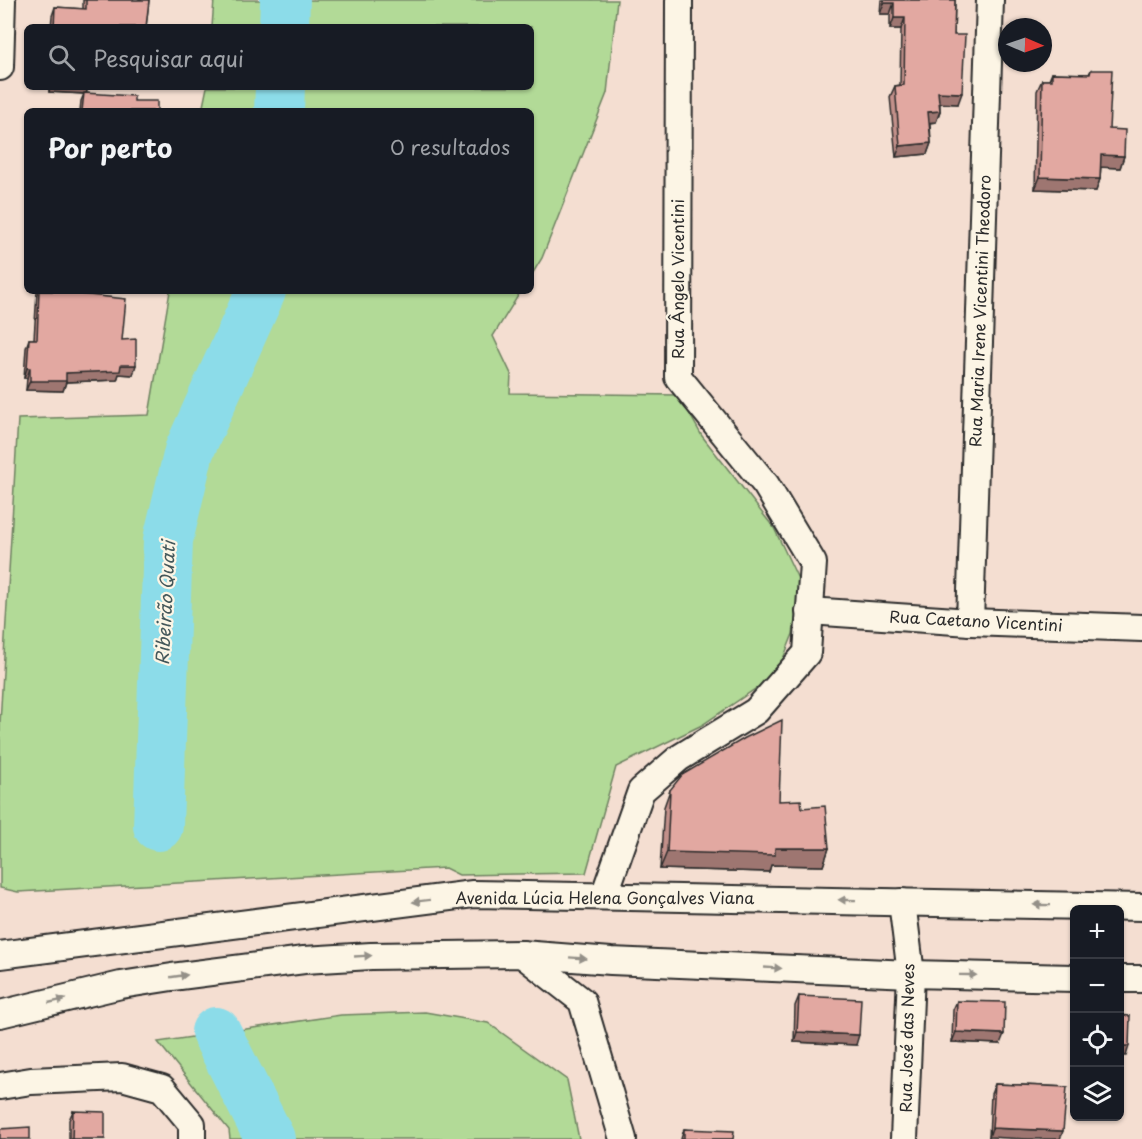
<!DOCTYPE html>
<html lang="pt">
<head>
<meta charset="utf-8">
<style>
  body { margin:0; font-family:"Playpen Sans",sans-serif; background:#20242c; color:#f1f3f6 }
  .controls { position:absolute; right:18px; bottom:18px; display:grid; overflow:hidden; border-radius:9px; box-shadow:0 2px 4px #0004 }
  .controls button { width:54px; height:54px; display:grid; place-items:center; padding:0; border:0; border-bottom:2px solid #363941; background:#171b24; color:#f1f3f6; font:30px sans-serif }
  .compass { position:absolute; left:998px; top:18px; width:54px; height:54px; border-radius:50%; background:#171b24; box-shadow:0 2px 4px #0004; rotate:92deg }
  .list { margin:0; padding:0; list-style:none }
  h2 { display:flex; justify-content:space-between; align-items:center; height:78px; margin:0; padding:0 24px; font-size:26px }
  h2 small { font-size:20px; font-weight:400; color:#9ea1a6 }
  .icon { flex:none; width:33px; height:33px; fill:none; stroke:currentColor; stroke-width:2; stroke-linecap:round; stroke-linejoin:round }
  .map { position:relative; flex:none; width:1142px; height:1139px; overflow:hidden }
  .search { position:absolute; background:#171b24; box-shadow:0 2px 4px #0004; left:24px; top:24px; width:510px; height:66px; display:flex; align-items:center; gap:15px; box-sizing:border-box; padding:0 21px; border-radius:9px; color:#9ea1a6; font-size:22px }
  .panel { position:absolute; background:#171b24; box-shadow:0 2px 4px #0004; left:24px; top:108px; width:510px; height:186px; border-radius:9px }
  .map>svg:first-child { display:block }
</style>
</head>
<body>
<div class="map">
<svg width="1142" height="1139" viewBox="0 0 1142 1139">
  <rect width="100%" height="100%" fill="#f4ded1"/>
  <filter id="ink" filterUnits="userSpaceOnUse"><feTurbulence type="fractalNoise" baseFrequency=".0167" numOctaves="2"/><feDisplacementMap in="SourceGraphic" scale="12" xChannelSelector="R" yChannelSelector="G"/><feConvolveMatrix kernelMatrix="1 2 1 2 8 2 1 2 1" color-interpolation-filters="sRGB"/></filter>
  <g filter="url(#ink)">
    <g fill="#b2da97" stroke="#6e8261" stroke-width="1.5">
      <polygon points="214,0 617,0 607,93 542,258 531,276 531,111 202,111 207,87 531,87 531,27 212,27"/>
      <polygon points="170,291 521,291 493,336 511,374 510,393 679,395 702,436 774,528 800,583 793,634 777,674 702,725 616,767 586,873 459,875 445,868 18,892 0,888 0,723 18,419 149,415"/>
      <polygon points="425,1012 488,1023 567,1080 579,1139 230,1139 229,1130 158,1042 341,1015"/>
    </g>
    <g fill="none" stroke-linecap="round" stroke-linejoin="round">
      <g stroke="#8cdce9" stroke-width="50">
        <polyline points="284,27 285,0"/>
        <polyline points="279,111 280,87"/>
        <polyline points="158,826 168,540 189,451 261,291"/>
        <polyline points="216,1032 270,1139"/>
      </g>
      <defs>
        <g id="minor">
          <polyline points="0,67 2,0"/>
          <polyline points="809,611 970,622 1142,628"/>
          <polyline points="970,622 990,0"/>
          <polyline points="604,896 641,791 679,758 756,711 807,653 813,563 766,485 678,377 679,0"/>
          <polyline points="902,902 911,974 904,1139"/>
          <polyline points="522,954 582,1001 623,1139"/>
          <polyline points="0,955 473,894 1142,907"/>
          <polyline points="1120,979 1142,979"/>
          <polyline points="0,1014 121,985 172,977 304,960 371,956 522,954 611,961 911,974 1074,978"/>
          <polyline points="0,1086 31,1081 122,1077 162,1088 192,1124 192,1139"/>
        </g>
      </defs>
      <use href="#minor" stroke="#2b2b2b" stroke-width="30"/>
      <use href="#minor" stroke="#fcf5e5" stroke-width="26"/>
    </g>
    <g fill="#c2908a" stroke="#2b2b2b" stroke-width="1.5">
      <polygon points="83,0 149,0 146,27 51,27 52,16 55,7 83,9"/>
      <polygon points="881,0 955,0 954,35 958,104 940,103 940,111 936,122 930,123 931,143 927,154 896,157 890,97 895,86 900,85 901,29 890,29 890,14 880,14"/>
      <polygon points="1091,70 1109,129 1124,156 1120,168 1101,167 1100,179 1096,191 1035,189 1037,91 1042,80 1049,80 1052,73 1089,74"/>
      <polygon points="49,87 88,87 86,93 134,101 157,111 80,111 81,101 84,94 49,92"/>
      <polygon points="37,291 80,291 80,294 122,340 133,375 119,374 117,380 66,382 63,391 26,390 27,378 24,378 26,348 29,339 34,339"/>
      <polygon points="670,790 779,801 802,808 829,848 823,866 771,865 769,872 660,869 664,807"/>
      <polygon points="799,996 856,1045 794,1042 795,1006"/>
      <polygon points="957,1001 1000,1044 952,1042 953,1010"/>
      <polygon points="995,1084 1067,1087 989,1137 991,1094"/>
      <polygon points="73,1111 105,1139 69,1139 69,1120"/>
      <polygon points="684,1129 733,1139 681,1139"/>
    </g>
    <g fill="#9e7671" stroke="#2b2b2b" stroke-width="1.5">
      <polygon points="884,3 894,3 890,14 880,14"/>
      <polygon points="894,18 905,18 901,29 890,29"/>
      <polygon points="50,87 88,87 86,94 49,92"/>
      <polygon points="938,92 962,93 958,104 934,103"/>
      <polygon points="940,111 936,122 924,123 928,112"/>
      <polygon points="931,143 927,154 896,157 900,146"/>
      <polygon points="1101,155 1124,156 1120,168 1097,167"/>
      <polygon points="1040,177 1100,179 1096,191 1035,189"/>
      <polygon points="121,365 136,365 133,375 119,374 117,380 66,382 63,391 26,390 30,381 66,373"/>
      <polygon points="27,368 30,368 27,378 24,378"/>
      <polygon points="775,848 829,848 823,866 771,865 769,872 660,869 667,852"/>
      <polygon points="797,1032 859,1035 856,1045 794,1042"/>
      <polygon points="956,1032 1004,1034 1000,1044 952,1042"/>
      <polygon points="1119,1046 1129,1046 1126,1056 1119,1056"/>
      <polygon points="992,1128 1063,1131 1060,1139 1027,1139 989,1137"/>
    </g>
    <g fill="#e2a8a1" stroke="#2b2b2b" stroke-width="1.5">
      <polygon points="86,0 149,0 146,27 54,27 55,7 86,9"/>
      <polygon points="884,0 955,0 954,35 965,35 962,93 938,92 940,111 928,112 931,143 900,146 895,86 904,85 905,18 894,18 894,3 884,3"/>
      <polygon points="1091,70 1112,70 1109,129 1125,130 1124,156 1101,155 1100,179 1040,177 1042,80 1052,80 1052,73 1090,74"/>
      <polygon points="84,93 134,96 134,101 157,101 157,111 82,111"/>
      <polygon points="39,291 80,291 80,294 126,299 122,340 136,339 136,365 121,365 120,371 66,373 66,381 30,381 30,368 27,368 29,339 37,339"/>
      <polygon points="782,720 779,801 801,800 802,808 825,806 829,848 775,848 775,855 667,852 670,790 682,775 745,738"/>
      <polygon points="799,996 861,999 859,1035 797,1032"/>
      <polygon points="957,1001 1005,1002 1004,1034 956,1032"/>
      <polygon points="1119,1015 1130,1016 1129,1046 1119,1046"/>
      <polygon points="995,1084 1067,1087 1063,1131 992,1128"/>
      <polygon points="73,1111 105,1112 105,1139 72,1139"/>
      <polygon points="30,1127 30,1139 0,1139 0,1129"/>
      <polygon points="684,1129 734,1131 733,1139 684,1139"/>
    </g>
    <defs><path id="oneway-solid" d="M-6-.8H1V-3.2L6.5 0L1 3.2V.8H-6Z" transform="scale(1.5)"/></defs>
    <g fill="#949088">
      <use href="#oneway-solid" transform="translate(847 900) rotate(-179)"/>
      <use href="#oneway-solid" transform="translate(421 901) rotate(173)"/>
      <use href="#oneway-solid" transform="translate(1042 905) rotate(-179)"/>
      <use href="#oneway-solid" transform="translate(363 956) rotate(-3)"/>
      <use href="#oneway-solid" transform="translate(578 958) rotate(4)"/>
      <use href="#oneway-solid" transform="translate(773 968) rotate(3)"/>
      <use href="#oneway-solid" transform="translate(968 975) rotate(1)"/>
      <use href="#oneway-solid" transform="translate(179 976) rotate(-8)"/>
      <use href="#oneway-solid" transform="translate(57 1001) rotate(-13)"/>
    </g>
  </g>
  <g text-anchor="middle" stroke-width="4.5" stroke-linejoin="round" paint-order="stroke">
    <g font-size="16" fill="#2b2b2b" stroke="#fcf5e5">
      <text transform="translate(678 279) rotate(-90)" y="6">Rua Ângelo Vicentini</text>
      <text transform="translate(980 311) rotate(-88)" y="6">Rua Maria Irene Vicentini Theodoro</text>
      <text transform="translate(976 621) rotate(3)" y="6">Rua Caetano Vicentini</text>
      <text x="605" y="904">Avenida Lúcia Helena Gonçalves Viana</text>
      <text transform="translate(907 1038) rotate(-89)" y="6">Rua José das Neves</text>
    </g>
    <g font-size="18" font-style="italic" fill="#43575a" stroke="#fcf5e5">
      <text transform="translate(166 603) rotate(-87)" y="6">Ribeirão Quati</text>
    </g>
  </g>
</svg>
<div class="controls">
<button>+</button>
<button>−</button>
<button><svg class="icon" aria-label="locate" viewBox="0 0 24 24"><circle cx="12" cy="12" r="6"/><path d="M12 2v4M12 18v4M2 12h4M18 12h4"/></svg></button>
<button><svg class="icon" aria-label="layers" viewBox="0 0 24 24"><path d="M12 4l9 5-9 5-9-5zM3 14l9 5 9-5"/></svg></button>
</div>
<svg class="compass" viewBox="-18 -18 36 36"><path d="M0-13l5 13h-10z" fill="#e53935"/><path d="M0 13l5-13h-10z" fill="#9ea1a6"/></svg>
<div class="search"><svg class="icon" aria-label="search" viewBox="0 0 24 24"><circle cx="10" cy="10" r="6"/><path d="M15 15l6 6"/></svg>Pesquisar aqui</div>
<section class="panel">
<h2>Por perto<small>0 resultados</small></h2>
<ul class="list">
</ul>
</section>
</div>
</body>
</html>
